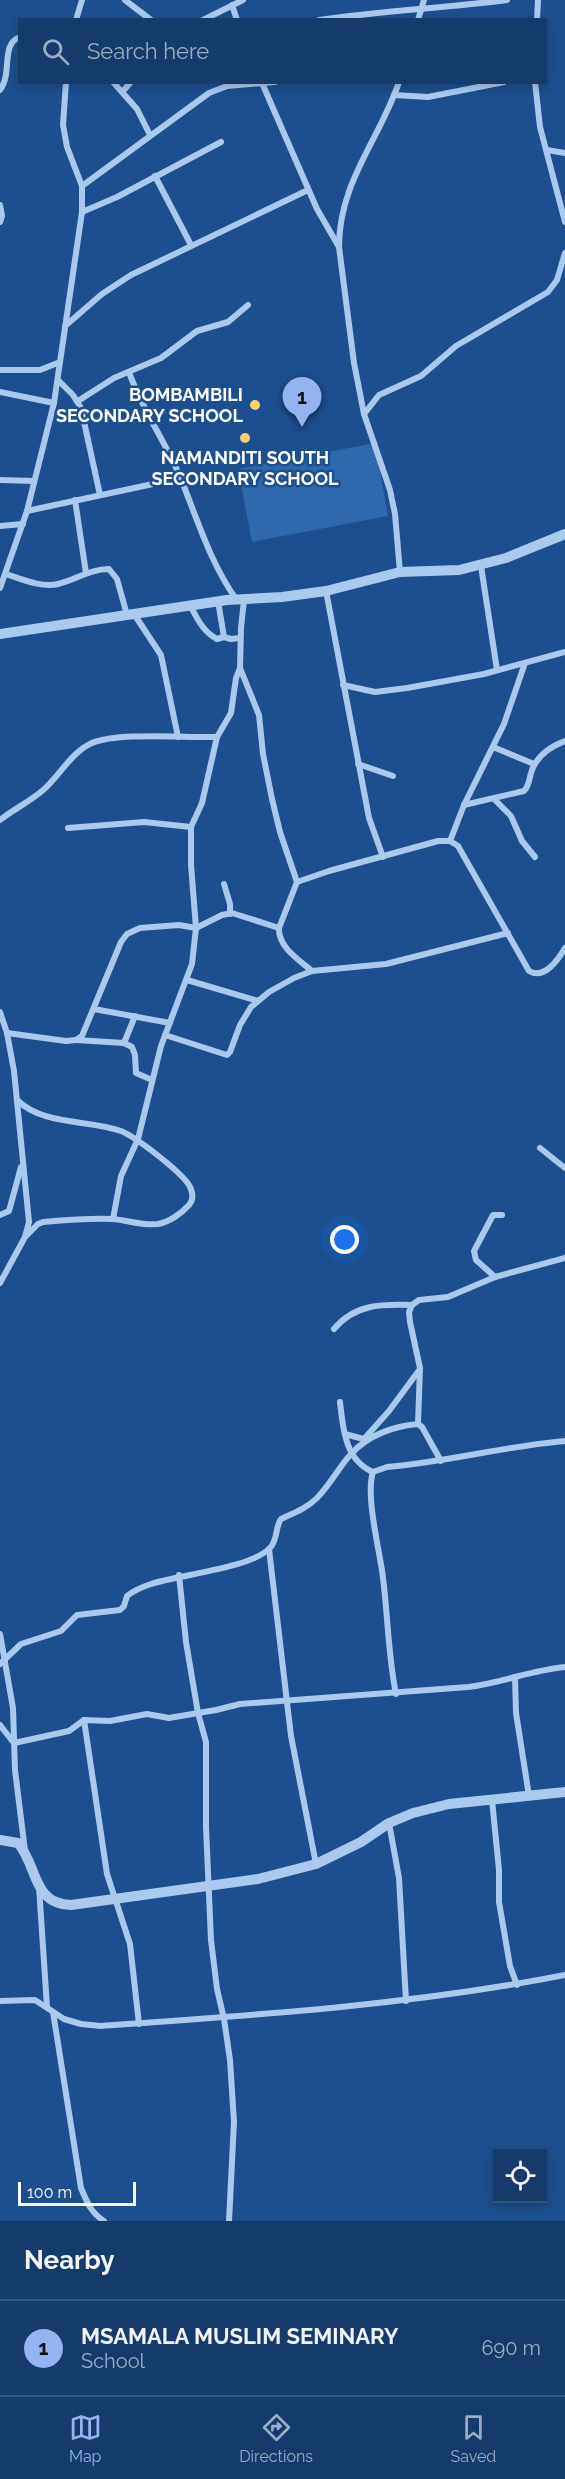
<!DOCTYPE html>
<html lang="en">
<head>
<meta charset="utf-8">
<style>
  body { margin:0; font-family:Raleway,sans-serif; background:#1d4271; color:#f1f3f6 }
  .controls { position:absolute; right:18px; bottom:18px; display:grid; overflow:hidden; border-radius:0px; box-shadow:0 3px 9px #0003 }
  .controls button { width:54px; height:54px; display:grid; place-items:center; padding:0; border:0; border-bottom:2px solid #33557e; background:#143b6b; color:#f1f3f6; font:30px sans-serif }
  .scale { position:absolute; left:18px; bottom:15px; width:118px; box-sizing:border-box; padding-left:6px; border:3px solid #fff; border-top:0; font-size:16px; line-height:21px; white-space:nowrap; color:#fff; -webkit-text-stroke:4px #1b4f8f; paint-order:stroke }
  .you { position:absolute; left:345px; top:1240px; width:21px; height:21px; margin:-15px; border:4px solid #fff; border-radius:50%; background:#1a73e8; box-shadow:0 0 0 9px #1a73e833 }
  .badge { display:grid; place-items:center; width:39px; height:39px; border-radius:50%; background:#95b2f1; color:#111; font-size:20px; font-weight:700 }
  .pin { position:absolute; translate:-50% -50px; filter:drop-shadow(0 2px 3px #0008) }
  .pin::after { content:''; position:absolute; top:32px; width:21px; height:18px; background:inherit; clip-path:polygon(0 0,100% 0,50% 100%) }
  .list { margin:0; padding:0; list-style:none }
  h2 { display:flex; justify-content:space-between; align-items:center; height:78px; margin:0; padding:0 24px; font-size:26px }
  h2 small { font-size:20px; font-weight:400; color:#9dadc1 }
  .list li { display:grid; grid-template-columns:39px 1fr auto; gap:18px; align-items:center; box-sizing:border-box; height:96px; padding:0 24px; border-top:2px solid #33557e }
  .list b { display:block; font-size:22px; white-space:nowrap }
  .list p { margin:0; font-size:20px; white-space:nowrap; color:#9dadc1 }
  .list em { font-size:20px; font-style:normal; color:#9dadc1 }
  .icon { flex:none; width:33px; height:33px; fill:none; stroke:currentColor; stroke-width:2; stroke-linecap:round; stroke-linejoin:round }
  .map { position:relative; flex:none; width:565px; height:2221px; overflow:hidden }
  .search { position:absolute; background:#143b6b; box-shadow:0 3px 9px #0003; left:18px; right:18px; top:18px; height:66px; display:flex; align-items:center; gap:15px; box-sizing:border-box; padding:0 21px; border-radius:0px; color:#9dadc1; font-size:22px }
  .sheet { height:174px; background:#143b6b }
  nav { display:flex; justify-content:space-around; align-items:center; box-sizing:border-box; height:84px; border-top:2px solid #33557e; background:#143b6b; font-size:16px; color:#9dadc1 }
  nav a { display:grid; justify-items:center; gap:3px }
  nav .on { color:#95b2f1 }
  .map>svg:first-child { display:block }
</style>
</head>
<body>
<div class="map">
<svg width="565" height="2221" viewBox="0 0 565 2221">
  <rect width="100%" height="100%" fill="#1b4f8f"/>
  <polygon fill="#2e69ad" points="375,443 388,516 252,542 238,469"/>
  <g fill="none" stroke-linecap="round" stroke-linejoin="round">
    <g stroke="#a9c9ee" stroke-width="6">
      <polyline points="125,0 151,20"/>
      <polyline points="232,5 237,20"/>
      <polyline points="76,20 82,0"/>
      <polyline points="203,20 243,0"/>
      <path d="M 319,20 C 381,11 444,8 507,0"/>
      <polyline points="418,20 424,0"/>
      <polyline points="537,20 538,0"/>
      <polyline points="113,82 137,109 150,135"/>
      <path d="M 399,82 C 379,141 339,182 339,247 L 354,363 L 364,414 L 390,490 L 395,514 L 400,572"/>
      <polyline points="535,82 540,127 565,222"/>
      <polyline points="262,83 317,209 339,247"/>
      <path d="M 0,90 C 13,73 0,44 20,37"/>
      <polyline points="123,91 131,82"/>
      <polyline points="394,95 428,97 504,82"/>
      <polyline points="547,150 565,153"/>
      <polyline points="155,176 191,245"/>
      <polyline points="82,186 209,93 227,86 275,82"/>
      <polyline points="0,205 2,216 0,222"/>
      <polyline points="82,212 117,197 221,142"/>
      <polyline points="65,326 102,294 131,275 308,190"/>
      <polyline points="0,370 40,370 60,362"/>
      <path d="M 129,372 C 142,410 166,442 181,479 C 198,521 210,562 236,599"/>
      <polyline points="58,380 73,395 81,408 100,495"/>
      <polyline points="0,392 54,403"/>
      <polyline points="78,401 114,378 161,358 197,331 228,322 248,305"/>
      <polyline points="364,414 379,395 421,376 456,346 548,292 557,280 565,253"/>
      <polyline points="0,480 34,481"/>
      <polyline points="75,500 86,573"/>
      <polyline points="27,511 181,478"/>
      <polyline points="0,526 23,524"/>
      <polyline points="481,566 497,670"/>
      <path d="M 6,574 C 21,579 42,588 58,584 C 76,580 89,569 109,569 L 117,579 L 127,615"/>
      <polyline points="0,588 27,511 54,403 82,212 82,186 67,147 63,125 66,82"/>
      <polyline points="326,591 369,818 383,857"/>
      <polyline points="244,600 241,628 240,668 259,715 263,754 272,799 280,832 297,882"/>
      <polyline points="218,601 224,637 231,639 240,638"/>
      <path d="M 190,605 C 197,618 203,632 217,639 L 224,637"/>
      <polyline points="134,614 161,655 178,737"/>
      <polyline points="343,685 375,692 407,688 484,674 565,652"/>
      <polyline points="493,747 534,764"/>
      <polyline points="358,764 393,776"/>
      <polyline points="494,799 511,816 522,841 535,857"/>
      <path d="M 464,805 L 524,791 C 529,786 529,780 531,773 C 536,756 549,747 565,741"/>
      <path d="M 0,820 C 14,809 29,802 42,791 C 59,777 71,752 92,743 C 119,732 185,738 217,737"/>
      <polyline points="68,828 144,822 191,827"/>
      <polyline points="450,841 464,805 504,724 525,663"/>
      <polyline points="224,884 230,904 230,914"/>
      <path d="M 312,971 C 299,960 278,947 279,928 L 297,882 L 329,871 L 438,841 L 450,841 L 458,846 L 529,971 C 544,980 558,960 565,948"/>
      <polyline points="187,980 258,1001"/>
      <polyline points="94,1009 170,1023"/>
      <polyline points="0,1012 7,1033 14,1071 29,1222 25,1237 0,1283"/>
      <polyline points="7,1033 66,1041 76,1040 82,1036 121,942 127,934 140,928 179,925 196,928 222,915 232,913 279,928"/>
      <polyline points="165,1035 227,1055 230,1052 240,1025 251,1007 269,992 294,978 312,971 386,964 508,933"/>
      <polyline points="76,1040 124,1043 132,1047 135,1055 136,1073 152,1080"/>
      <polyline points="124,1043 135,1016"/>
      <path d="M 17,1100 C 44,1126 87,1119 121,1131 C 136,1137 180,1171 189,1185 C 193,1192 194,1199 189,1205 C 181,1214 169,1222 158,1224 C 142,1226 128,1220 112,1219 C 90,1218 66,1220 43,1222 L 38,1224 L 25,1237"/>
      <polyline points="540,1148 565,1168"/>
      <polyline points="0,1215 9,1211 21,1167"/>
      <polyline points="113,1219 121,1176 138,1139 161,1046 192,964 196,928 191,865 191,827 202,803 217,737 231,713 236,678 240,668"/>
      <polyline points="495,1277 476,1260 474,1251 493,1215 502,1215"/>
      <path d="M 334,1329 C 355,1304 381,1304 412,1305"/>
      <path d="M 340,1402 C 343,1429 345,1460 373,1472"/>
      <polyline points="418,1424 420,1368 410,1322 409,1312 412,1305 419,1300 448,1297 495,1277 565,1258"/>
      <polyline points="345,1434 367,1440"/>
      <polyline points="364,1439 389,1411 420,1369"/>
      <polyline points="269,1549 291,1736 316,1864"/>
      <polyline points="179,1575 186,1642 198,1713 206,1742 206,1827 211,1940 217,1989 224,2019 230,2060 234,2122 229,2221"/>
      <polyline points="0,1634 13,1708 15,1770 25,1851"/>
      <path d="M 0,1664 L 21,1644 L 61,1631 L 77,1615 L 120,1610 L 124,1606 L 127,1596 C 134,1590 142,1587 151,1584 C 181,1574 249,1569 270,1548 C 278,1540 275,1527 281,1519 C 294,1513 307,1508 317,1498 C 330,1485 339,1467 351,1454 C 368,1435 394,1426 418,1424 L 422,1427 L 441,1461"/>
      <polyline points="515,1677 516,1713 529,1796"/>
      <path d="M 396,1694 C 388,1655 388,1617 383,1578 C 380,1551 365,1496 373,1472 L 387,1467 C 447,1462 505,1446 565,1441"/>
      <polyline points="84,1720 107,1874 130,1944 139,2024"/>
      <path d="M 0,1725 L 14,1743 L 69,1731 L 84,1720 L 110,1721 L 147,1714 L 169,1718 L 216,1710 L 240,1704 L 468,1687 C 501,1683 532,1670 565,1667"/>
      <polyline points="492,1800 499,1870 499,1902 510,1966 517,1985"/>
      <polyline points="389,1823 399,1878 406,2001"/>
      <polyline points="39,1887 47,2007"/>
      <path d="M 0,2001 L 35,2000 L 64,2019 L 81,2024 L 101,2026 C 256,2015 412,2005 565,1975"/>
      <path d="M 53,2012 L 81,2188 C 87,2202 91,2213 104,2221"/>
    </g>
    <g stroke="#a9c9ee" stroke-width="10">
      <polyline points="0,634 227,600 282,597 326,591 400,572 459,570 506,558 565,534"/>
      <path d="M 0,1840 L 18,1843 C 38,1866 32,1904 71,1905 L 258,1879 L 316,1864 L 361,1842 L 389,1823 L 413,1813 L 449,1804 L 565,1792"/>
    </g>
  </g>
  <g fill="#ffd166" stroke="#1b4f8f" stroke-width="2">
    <circle cx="255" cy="405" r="6"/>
    <circle cx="245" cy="438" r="6"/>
  </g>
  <g text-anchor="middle" stroke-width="5" stroke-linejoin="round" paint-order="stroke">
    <g font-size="18" font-weight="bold" fill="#fff" stroke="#1b4f8f" text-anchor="end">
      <text x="243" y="401">BOMBAMBILI<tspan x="243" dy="21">SECONDARY SCHOOL</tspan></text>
      <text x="245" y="464" text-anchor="middle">NAMANDITI SOUTH<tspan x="245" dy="21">SECONDARY SCHOOL</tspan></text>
    </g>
  </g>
</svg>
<div class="controls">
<button><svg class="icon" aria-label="locate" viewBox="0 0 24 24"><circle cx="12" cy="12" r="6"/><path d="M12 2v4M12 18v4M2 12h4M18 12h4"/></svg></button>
</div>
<div class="scale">100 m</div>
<div class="you"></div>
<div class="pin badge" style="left:302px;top:427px">1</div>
<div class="search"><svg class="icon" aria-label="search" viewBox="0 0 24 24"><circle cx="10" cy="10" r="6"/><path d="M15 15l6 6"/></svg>Search here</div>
</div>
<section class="sheet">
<h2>Nearby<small></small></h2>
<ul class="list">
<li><span class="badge">1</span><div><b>MSAMALA MUSLIM SEMINARY</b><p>School</p></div><em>690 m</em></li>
</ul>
</section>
<nav>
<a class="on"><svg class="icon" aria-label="map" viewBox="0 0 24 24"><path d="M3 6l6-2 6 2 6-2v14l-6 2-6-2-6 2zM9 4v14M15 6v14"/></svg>Map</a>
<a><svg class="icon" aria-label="directions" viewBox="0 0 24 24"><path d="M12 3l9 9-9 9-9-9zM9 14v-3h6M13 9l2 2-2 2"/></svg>Directions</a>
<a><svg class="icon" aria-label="saved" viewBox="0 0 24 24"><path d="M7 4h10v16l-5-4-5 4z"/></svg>Saved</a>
</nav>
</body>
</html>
